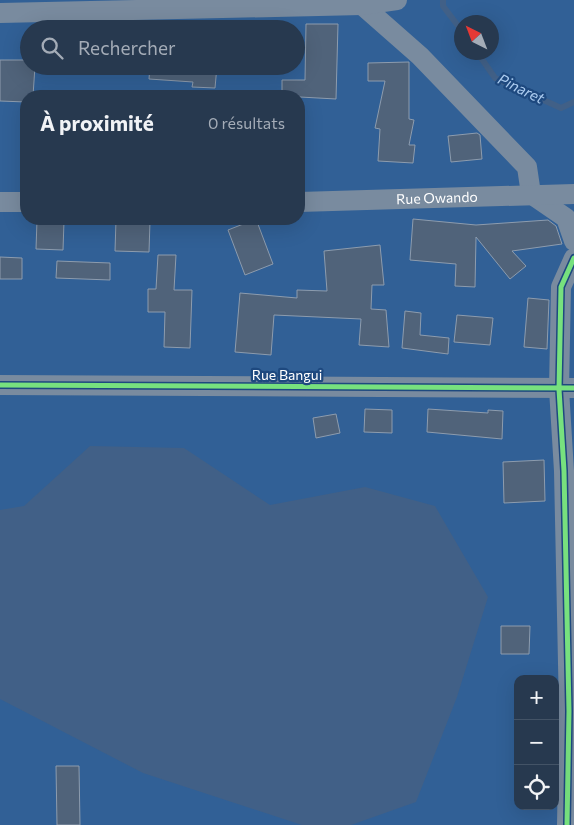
<!DOCTYPE html>
<html lang="fr">
<head>
<meta charset="utf-8">
<style>
  body { margin:0; font-family:Commissioner,sans-serif; background:#334459; color:#f1f3f6 }
  .controls { position:absolute; right:15px; bottom:15px; display:grid; overflow:hidden; border-radius:10px; box-shadow:0 5px 20px #0002 }
  .controls button { width:45px; height:45px; display:grid; place-items:center; padding:0; border:0; border-bottom:1px solid #435366; background:#27394f; color:#f1f3f6; font:25px sans-serif }
  .compass { position:absolute; left:454px; top:15px; width:45px; height:45px; border-radius:50%; background:#27394f; box-shadow:0 5px 20px #0002; rotate:318deg }
  .list { margin:0; padding:0; list-style:none }
  h2 { display:flex; justify-content:space-between; align-items:center; height:65px; margin:0; padding:0 20px; font-size:21px }
  h2 small { font-size:16px; font-weight:400; color:#a4acb7 }
  .icon { flex:none; width:28px; height:28px; fill:none; stroke:currentColor; stroke-width:2; stroke-linecap:round; stroke-linejoin:round }
  .map { position:relative; flex:none; width:574px; height:825px; overflow:hidden }
  .search { position:absolute; background:#27394f; box-shadow:0 5px 20px #0002; left:20px; top:20px; width:285px; height:55px; display:flex; align-items:center; gap:12px; box-sizing:border-box; padding:0 18px; border-radius:28px; color:#a4acb7; font-size:19px }
  .panel { position:absolute; background:#27394f; box-shadow:0 5px 20px #0002; left:20px; top:90px; width:285px; height:135px; border-radius:20px }
  .map>svg:first-child { display:block }
</style>
</head>
<body>
<div class="map">
<svg width="574" height="825" viewBox="0 0 574 825">
  <rect width="100%" height="100%" fill="#344c69"/>
  <path fill="#316096" fill-rule="evenodd" d="M 0,0 L 574,0 L 574,825 L 0,825 ZM 462,22 L 492,22 L 492,52 L 462,52 ZM 29,29 L 296,29 L 296,66 L 29,66 ZM 26,96 L 299,96 L 299,219 L 26,219 ZM 518,679 L 555,679 L 555,806 L 518,806 Z"/>
  <polygon fill="#416087" points="90,446 184,448 270,505 365,487 435,506 488,597 457,697 416,802 351,825 302,825 143,773 0,699 0,510 24,506"/>
  <g fill="none" stroke-linecap="round" stroke-linejoin="round">
    <g stroke="#416087" stroke-width="6">
      <polyline points="443,0 443,6 462,31"/>
      <polyline points="477,52 495,78 561,108 574,102"/>
    </g>
  </g>
  <g fill="#50637a" stroke="#8d9cae">
    <polygon points="306,24 338,24 336,99 282,96 282,80 305,80"/>
    <polygon points="0,60 29,60 29,66 35,66 33,96 26,96 26,102 0,101"/>
    <polygon points="409,62 409,119 414,120 409,145 415,145 413,163 378,161 380,129 375,128 385,81 368,81 368,63"/>
    <polygon points="150,66 217,66 215,88 192,87 193,82 149,79"/>
    <polygon points="477,133 480,135 482,159 451,162 448,136"/>
    <polygon points="256,219 273,264 245,275 228,230"/>
    <polygon points="413,219 476,225 548,220 556,226 562,244 512,251 526,266 510,279 476,237 475,287 455,286 456,264 410,260"/>
    <polygon points="37,220 64,221 63,250 36,249"/>
    <polygon points="116,220 150,221 149,252 115,251"/>
    <polygon points="380,245 384,285 372,285 371,309 386,310 389,347 359,345 361,319 274,315 271,355 235,352 240,293 297,298 297,290 327,291 324,251"/>
    <polygon points="158,255 176,255 174,290 192,290 190,348 164,347 165,312 148,312 148,289 156,289"/>
    <polygon points="0,257 22,258 22,279 0,279"/>
    <polygon points="57,261 110,263 110,280 56,278"/>
    <polygon points="528,298 549,300 547,349 524,347"/>
    <polygon points="405,311 421,313 420,335 449,338 448,354 402,348"/>
    <polygon points="457,315 493,318 490,345 454,342"/>
    <polygon points="365,409 392,410 392,433 364,432"/>
    <polygon points="428,409 488,413 488,410 503,411 502,439 427,432"/>
    <polygon points="336,414 340,433 316,438 313,418"/>
    <polygon points="544,460 545,501 504,503 503,462"/>
    <polygon points="501,626 530,626 529,654 501,654"/>
    <polygon points="56,766 79,766 80,825 57,825"/>
  </g>
  <g fill="none" stroke-linecap="round" stroke-linejoin="round">
    <g stroke="#798b9f" stroke-width="20">
      <polyline points="359,0 362,5 420,56 527,167 531,194 566,218 574,241"/>
      <polyline points="0,13 362,5 397,0"/>
      <polyline points="0,202 26,202"/>
      <path id="s1" d="M 299,202 L 574,194"/>
      <polyline points="0,385 574,388"/>
      <polyline points="567,825 569,711 564,471 559,389 561,287 574,258"/>
    </g>
    <defs>
      <g id="cycleway">
        <polyline points="0,385 574,388"/>
        <polyline points="567,825 569,711 564,471 559,389 561,287 574,258"/>
      </g>
    </defs>
    <use href="#cycleway" stroke="#1e497f" stroke-width="8"/>
    <use href="#cycleway" stroke="#77e17e" stroke-width="5"/>
  </g>
  <g text-anchor="middle" stroke-width="4.5" stroke-linejoin="round" paint-order="stroke">
    <g font-size="14" fill="#fff" stroke="#1e497f">
      <text dy="5" stroke="none"><textPath href="#s1" startOffset="138">Rue Owando</textPath></text>
      <text x="287" y="380">Rue Bangui</text>
    </g>
    <g font-size="15" font-style="italic" fill="#acccf0" stroke="#1e497f">
      <text transform="translate(521 89) rotate(26)" y="5">Pinaret</text>
    </g>
  </g>
</svg>
<div class="controls">
<button>+</button>
<button>−</button>
<button><svg class="icon" aria-label="locate" viewBox="0 0 24 24"><circle cx="12" cy="12" r="6"/><path d="M12 2v4M12 18v4M2 12h4M18 12h4"/></svg></button>
</div>
<svg class="compass" viewBox="-18 -18 36 36"><path d="M0-13l5 13h-10z" fill="#e53935"/><path d="M0 13l5-13h-10z" fill="#a4acb7"/></svg>
<div class="search"><svg class="icon" aria-label="search" viewBox="0 0 24 24"><circle cx="10" cy="10" r="6"/><path d="M15 15l6 6"/></svg>Rechercher</div>
<section class="panel">
<h2>À proximité<small>0 résultats</small></h2>
<ul class="list">
</ul>
</section>
</div>
</body>
</html>
